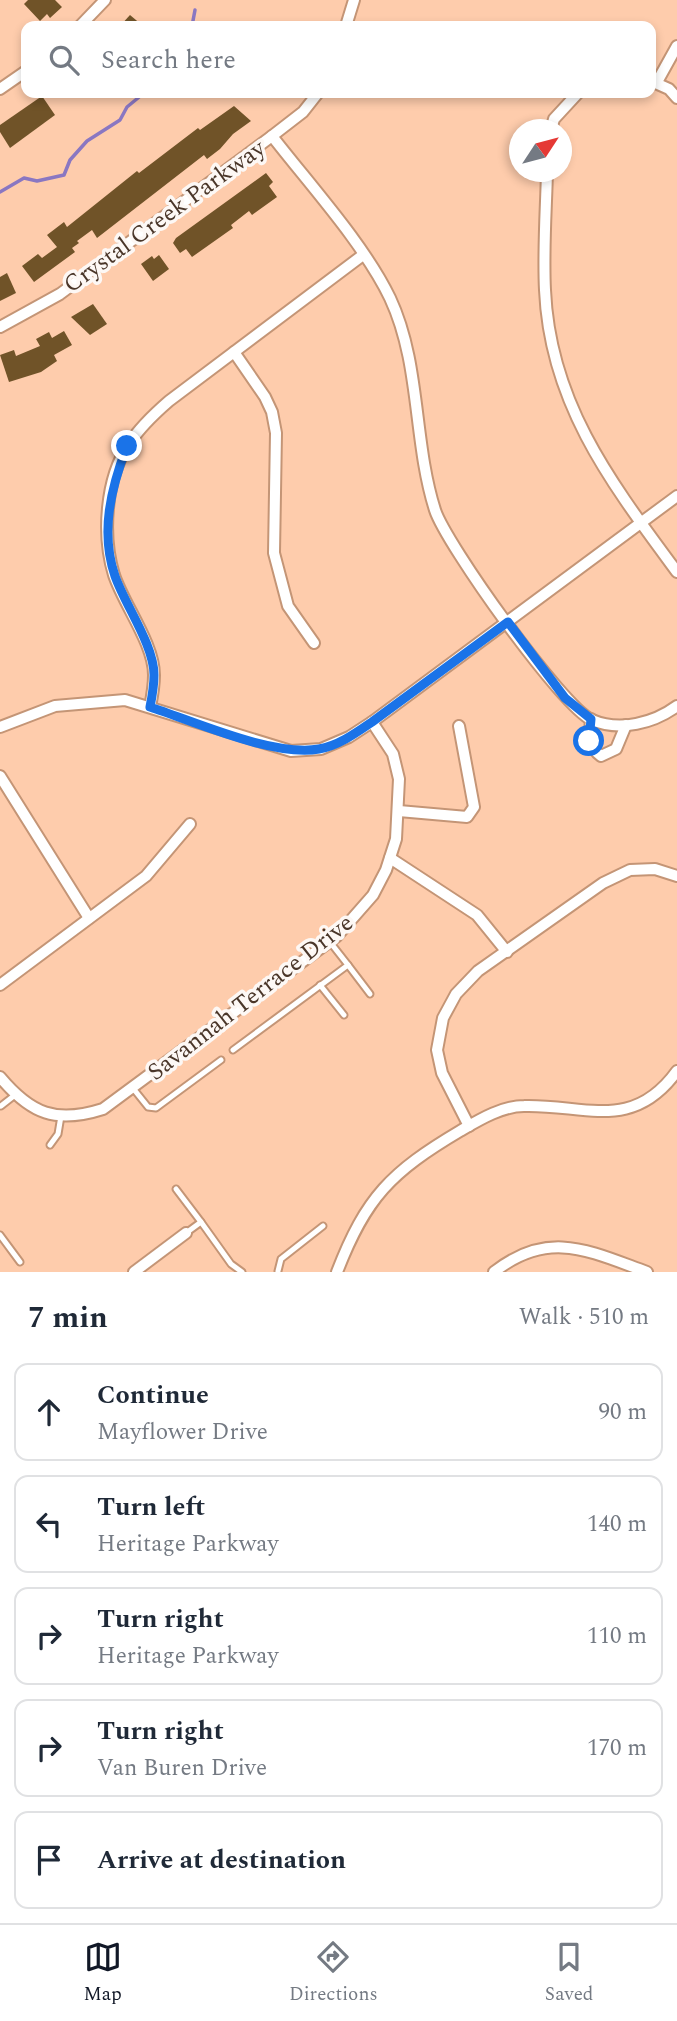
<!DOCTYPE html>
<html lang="en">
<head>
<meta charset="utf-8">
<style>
  body { margin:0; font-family:Spectral,serif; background:#f6f6f7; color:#1f2937 }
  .compass { position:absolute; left:509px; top:119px; width:63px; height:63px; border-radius:50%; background:#fff; box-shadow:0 4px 10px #0003; rotate:54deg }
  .stop { position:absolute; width:21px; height:21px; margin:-16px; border:5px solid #1a73e8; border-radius:50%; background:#fff }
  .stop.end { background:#1a73e8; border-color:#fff; box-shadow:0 2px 7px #0008 }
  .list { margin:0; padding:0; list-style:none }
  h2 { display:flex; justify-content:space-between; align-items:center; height:91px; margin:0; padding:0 28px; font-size:30px }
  h2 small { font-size:23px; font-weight:400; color:#747a83 }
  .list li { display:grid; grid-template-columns:46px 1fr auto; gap:21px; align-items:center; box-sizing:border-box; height:98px; margin:0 14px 14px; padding:0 14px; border:2px solid #e0e1e3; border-radius:14px }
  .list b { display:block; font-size:26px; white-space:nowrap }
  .list p { margin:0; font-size:23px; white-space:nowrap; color:#747a83 }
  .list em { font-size:23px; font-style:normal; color:#747a83 }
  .icon { flex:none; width:38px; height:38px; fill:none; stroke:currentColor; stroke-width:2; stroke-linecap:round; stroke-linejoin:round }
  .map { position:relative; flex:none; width:677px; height:1272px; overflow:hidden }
  .search { position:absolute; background:#fff; box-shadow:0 4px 10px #0003; left:21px; right:21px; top:21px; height:77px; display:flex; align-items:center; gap:18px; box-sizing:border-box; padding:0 24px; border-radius:14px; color:#747a83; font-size:26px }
  .sheet { height:651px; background:#fff }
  nav { display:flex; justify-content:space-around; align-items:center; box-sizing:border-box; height:98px; border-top:2px solid #e0e1e3; background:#fff; font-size:19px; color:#747a83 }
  nav a { display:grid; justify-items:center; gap:4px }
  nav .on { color:#111827 }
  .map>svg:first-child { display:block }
</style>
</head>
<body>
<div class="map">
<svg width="677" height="1272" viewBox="0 0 677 1272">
  <rect width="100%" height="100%" fill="#feccac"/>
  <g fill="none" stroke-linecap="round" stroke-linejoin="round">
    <g stroke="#8a77c2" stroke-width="3.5">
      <polyline points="192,26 195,10"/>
      <polyline points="0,192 24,178 37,181 64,175 70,160 87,141 120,120 127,107 144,93"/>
    </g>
  </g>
  <g fill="#705328">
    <polygon points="28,0 55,0 62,7 50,18 47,14 40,21 24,4"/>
    <polygon points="130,15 143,26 120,26"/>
    <polygon points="42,96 55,115 10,148 0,132 0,125"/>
    <polygon points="234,106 251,121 233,134 220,149 207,159 204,155 97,238 92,230 77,241 79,243 72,248 75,252 34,282 22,266 38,254 42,258 57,247 47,235 64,222 67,227 137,171 139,173 198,128 200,130"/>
    <polygon points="266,173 273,182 269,186 277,197 252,215 249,211 231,225 233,228 192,257 186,249 180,253 173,243 176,238"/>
    <polygon points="159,255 169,269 153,281 141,264 152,256 154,259"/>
    <polygon points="7,273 16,293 0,301 0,277"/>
    <polygon points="93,304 107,324 90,335 71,317"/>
    <polygon points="64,331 72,345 54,355 57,361 41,372 9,382 0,355 14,350 16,356 40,346 36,339 49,332 52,338"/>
  </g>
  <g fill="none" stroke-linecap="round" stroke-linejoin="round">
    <defs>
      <g id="lane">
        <polyline points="348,965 370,994"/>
        <polyline points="320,985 344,1015"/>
        <polyline points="233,1050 348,965 330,942"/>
        <polyline points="132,1087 148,1107 156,1108 221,1060"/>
        <polyline points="1,1106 15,1095"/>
        <polyline points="50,1145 58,1134 61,1116"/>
        <polyline points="176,1189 201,1222 186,1233"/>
        <polyline points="201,1222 231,1264 242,1272"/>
        <polyline points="0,1235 20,1262"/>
        <polyline points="278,1271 281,1259 323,1226"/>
      </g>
      <g id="street">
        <polyline points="80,26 105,0"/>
        <polyline points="346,26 354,0"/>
        <polyline points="651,81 669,89 677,98"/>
        <polyline points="657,82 677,46"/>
        <polyline points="0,89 26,71"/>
        <polyline points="551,130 554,119 578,93"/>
        <path d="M 272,136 C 310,185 364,244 390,298 C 421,364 413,441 435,510 C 446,544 562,707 592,720 C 620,732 654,723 677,706"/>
        <path d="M 547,172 C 546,211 543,251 545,290 C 550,404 612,484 677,572"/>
        <polyline points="0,327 60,294 272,136 303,112 318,93"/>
        <polyline points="234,352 265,397 272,412 276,433 274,553 288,606 314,643"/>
        <path d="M 150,707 C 152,697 154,686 154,675 C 154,644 124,605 114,575 C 102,536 105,479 129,444 C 140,427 154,414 169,401 L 363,255"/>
        <path d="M 591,719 C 590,735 587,746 601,756 L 616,749 L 626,725"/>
        <polyline points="0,727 55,706 125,700 291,751 321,749 349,737 372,722 677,496"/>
        <polyline points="0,776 89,918"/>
        <polyline points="399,811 467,817 474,807 459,726"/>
        <polyline points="390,858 477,915 507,952"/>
        <polyline points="0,985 146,876 190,824"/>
        <path d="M 0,1077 C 31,1114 56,1124 103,1109 L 337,936 L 373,895 L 386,870 L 396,839 L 399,779 L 393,754 L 372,722"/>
        <polyline points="469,1126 442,1073 437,1050 443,1018 456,994 478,971 603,883 630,870 655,869 677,876"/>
        <polyline points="134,1272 186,1233"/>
        <path d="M 337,1272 C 366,1197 391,1172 460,1131 C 479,1120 502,1106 524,1106 C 584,1104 632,1133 677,1071"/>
        <path d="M 494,1272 C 549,1229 589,1251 647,1272"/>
      </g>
    </defs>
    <use href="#lane" stroke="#c49576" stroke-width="9"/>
    <use href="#street" stroke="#c49576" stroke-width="14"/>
    <use href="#lane" stroke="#fff" stroke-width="5"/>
    <use href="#street" stroke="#fff" stroke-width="10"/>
  </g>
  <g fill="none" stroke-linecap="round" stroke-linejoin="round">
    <path stroke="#1a73e8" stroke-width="9" d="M 127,446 C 111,488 100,532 115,576 C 125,605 154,645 154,675 C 154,686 152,697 150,707 C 196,722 273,757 319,749 C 338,746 356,733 372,722 L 508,622 L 565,698 L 591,719 L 589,741"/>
  </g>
  <g text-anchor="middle" stroke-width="7" stroke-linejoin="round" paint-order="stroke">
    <g font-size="24" fill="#4a3629" stroke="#fdf8f5">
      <text transform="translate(164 216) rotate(-36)" y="8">Crystal Creek Parkway</text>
      <text transform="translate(250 997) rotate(-38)" y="8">Savannah Terrace Drive</text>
    </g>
  </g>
</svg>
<svg class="compass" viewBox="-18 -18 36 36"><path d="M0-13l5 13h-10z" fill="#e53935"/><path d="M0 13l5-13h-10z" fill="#747a83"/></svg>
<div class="stop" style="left:589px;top:741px"></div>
<div class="stop end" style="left:127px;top:446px"></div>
<div class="search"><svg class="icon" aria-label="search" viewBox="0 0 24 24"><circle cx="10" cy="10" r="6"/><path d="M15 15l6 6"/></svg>Search here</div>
</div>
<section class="sheet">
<h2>7 min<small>Walk · 510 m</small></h2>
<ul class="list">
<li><svg class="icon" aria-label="ahead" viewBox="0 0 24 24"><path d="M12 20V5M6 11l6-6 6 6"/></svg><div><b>Continue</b><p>Mayflower Drive</p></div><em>90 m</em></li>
<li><svg class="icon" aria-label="left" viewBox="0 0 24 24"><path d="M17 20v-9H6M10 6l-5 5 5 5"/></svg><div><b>Turn left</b><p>Heritage Parkway</p></div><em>140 m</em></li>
<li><svg class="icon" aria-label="right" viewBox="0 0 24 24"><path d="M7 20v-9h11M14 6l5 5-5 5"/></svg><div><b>Turn right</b><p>Heritage Parkway</p></div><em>110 m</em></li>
<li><svg class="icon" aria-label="right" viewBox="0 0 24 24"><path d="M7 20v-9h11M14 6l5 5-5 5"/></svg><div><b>Turn right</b><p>Van Buren Drive</p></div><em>170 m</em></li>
<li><svg class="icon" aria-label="arrive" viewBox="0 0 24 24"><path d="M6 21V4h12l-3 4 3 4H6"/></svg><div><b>Arrive at destination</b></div></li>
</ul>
</section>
<nav>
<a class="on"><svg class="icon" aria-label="map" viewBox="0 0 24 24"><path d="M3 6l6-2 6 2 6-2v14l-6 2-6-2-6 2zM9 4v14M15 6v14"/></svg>Map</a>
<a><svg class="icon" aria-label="directions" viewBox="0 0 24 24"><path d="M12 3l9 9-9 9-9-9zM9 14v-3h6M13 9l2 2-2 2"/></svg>Directions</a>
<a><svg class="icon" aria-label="saved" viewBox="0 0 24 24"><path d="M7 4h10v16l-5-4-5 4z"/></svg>Saved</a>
</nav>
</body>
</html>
